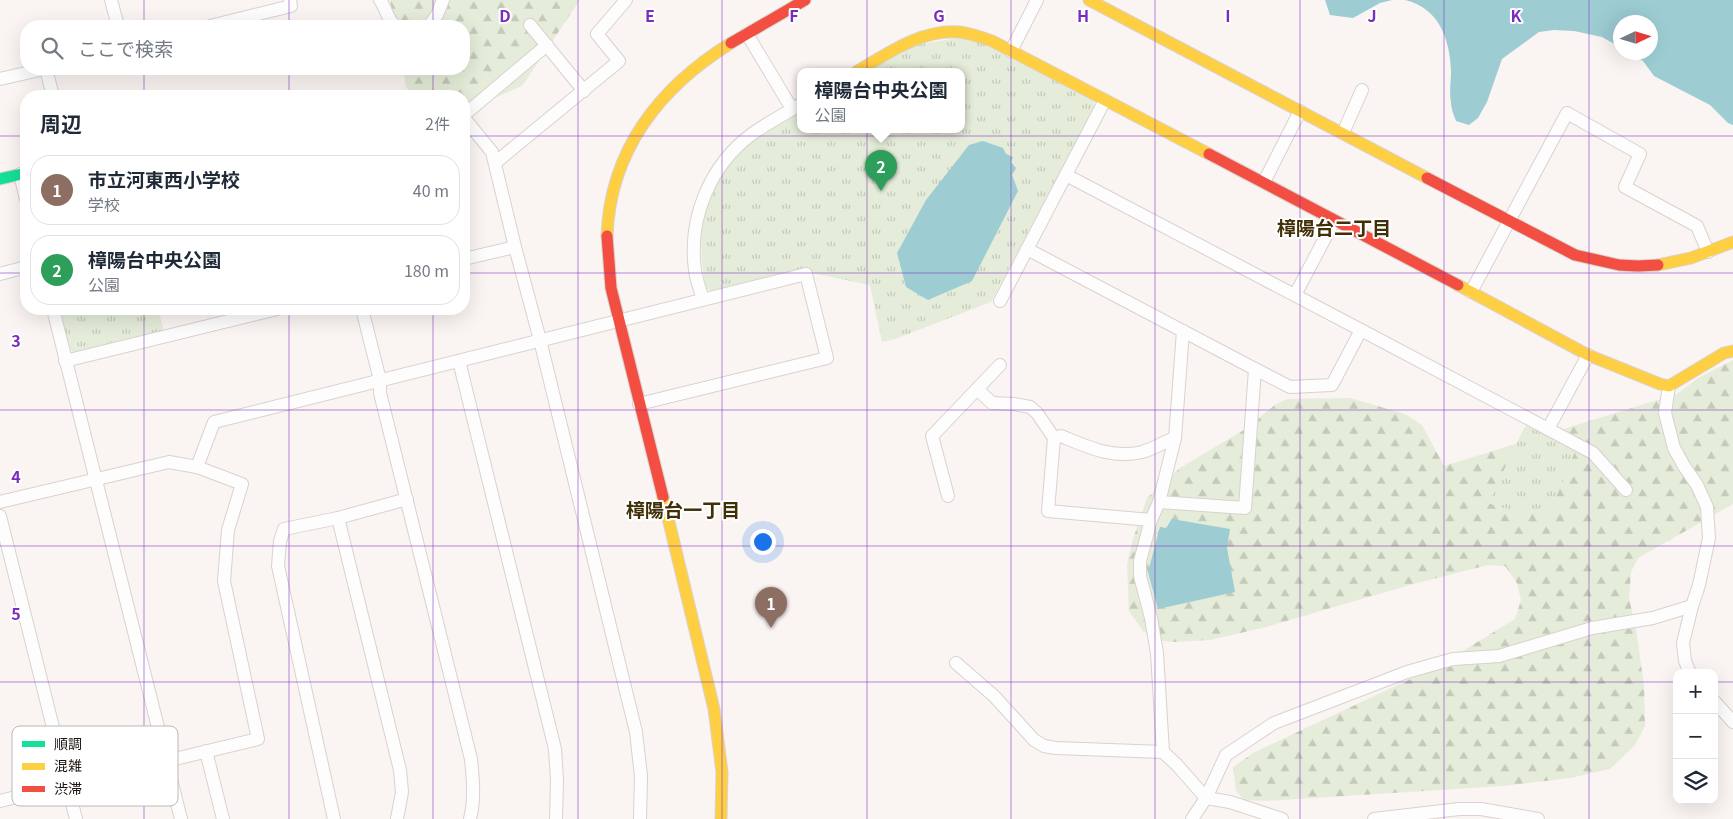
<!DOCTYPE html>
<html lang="ja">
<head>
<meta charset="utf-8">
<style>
  body { margin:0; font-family:Georgia,"Noto Sans JP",serif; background:#f2f2f3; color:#1f2937 }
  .controls { position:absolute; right:15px; bottom:15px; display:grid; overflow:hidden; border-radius:10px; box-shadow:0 5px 20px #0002 }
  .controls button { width:45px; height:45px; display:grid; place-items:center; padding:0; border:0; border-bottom:1px solid #e0e1e3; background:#fff; color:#1f2937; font:25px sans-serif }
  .compass { position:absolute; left:1613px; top:15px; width:45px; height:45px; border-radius:50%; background:#fff; box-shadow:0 5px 20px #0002; rotate:86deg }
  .you { position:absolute; left:762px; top:541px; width:18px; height:18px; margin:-12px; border:4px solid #fff; border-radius:50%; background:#1a73e8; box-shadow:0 0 0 8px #1a73e833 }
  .badge { display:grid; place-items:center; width:32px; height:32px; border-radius:50%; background:#ea580c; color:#fff; font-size:16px; font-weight:700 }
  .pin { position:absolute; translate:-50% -41px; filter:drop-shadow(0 1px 2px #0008) }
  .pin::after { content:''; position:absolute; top:26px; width:18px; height:15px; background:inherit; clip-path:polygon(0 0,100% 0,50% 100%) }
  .popup { position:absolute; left:797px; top:68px; width:168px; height:65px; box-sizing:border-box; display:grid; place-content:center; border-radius:10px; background:#fff; filter:drop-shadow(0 1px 4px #0005); font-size:16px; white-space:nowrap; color:#747a83 }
  .popup b { font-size:19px; color:#1f2937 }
  .popup::after { content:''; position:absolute; left:50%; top:100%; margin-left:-10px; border:10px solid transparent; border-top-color:#fff }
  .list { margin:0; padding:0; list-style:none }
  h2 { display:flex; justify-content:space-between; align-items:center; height:65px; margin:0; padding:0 20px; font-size:21px }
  h2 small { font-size:16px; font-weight:400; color:#747a83 }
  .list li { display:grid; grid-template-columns:32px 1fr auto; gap:15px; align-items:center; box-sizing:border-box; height:70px; margin:0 10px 10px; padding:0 10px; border:1px solid #e0e1e3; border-radius:20px }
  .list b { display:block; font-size:19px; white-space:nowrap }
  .list p { margin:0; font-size:16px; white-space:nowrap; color:#747a83 }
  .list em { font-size:16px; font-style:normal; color:#747a83 }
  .icon { flex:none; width:28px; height:28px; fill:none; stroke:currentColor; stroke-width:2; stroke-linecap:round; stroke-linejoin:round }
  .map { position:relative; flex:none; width:1733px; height:819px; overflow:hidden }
  .search { position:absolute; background:#fff; box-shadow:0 5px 20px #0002; left:20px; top:20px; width:450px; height:55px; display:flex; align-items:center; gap:12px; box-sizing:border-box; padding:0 18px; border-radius:20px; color:#747a83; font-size:19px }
  .panel { position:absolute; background:#fff; box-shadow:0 5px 20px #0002; left:20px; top:90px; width:450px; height:225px; border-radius:20px }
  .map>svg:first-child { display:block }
</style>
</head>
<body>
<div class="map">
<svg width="1733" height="819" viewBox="0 0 1733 819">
  <defs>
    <pattern id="forest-firs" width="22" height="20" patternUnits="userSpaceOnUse" patternTransform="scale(1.25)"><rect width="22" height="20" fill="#e5ecd9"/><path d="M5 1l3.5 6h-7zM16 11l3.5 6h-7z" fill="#c4cab9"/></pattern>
    <pattern id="park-tufts" width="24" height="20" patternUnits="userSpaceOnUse" patternTransform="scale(1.25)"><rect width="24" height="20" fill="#e5ecd9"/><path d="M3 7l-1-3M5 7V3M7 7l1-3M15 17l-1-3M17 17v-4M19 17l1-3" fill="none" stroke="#c4cab9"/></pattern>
  </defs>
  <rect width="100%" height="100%" fill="#faf4f2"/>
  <g fill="url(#forest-firs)">
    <polygon points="390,0 580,0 522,86 464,111 464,96 413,96 406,87 403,69 464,69 464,26 395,26"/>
    <polygon points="1733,360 1733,504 1638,558 1631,572 1629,598 1636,630 1644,685 1645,726 1635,745 1610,769 1570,778 1502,786 1266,801 1244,800 1236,791 1233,767 1253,753 1440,665 1515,619 1521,600 1517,583 1505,566 1488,565 1413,584 1266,627 1210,640 1175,642 1155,640 1143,631 1129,611 1127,564 1133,539 1147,498 1180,468 1247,428 1276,404 1287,399 1350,398 1405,414 1422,425 1444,466 1677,394 1698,378"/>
  </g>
  <g fill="url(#park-tufts)">
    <path d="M 957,38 L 981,43 L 1093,100 L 1095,107 L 991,302 L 895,339 L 882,342 L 870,285 L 797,270 L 711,291 L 706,288 C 693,228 706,174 758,137 C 772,127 787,120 801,111 L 801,130 L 961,130 L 961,72 L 867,72 L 916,45 Z"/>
    <polygon points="60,309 158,309 164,331 75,353 70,350"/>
    <path d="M 1530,425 L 1576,449 L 1550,512 C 1534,515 1503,509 1488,503 L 1524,428 Z"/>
  </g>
  <g fill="#9dccd3">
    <polygon points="1325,0 1392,0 1380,3 1353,18 1330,15"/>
    <path d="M 1405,0 L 1733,0 L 1733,125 L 1728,123 L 1710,105 L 1654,76 L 1643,61 L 1629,53 L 1650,52 L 1650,22 L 1620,22 L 1620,47 L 1602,37 L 1574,31 L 1554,30 L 1539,32 L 1502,59 L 1487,102 L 1478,118 L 1469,125 L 1456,121 C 1454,115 1451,109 1451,102 C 1449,92 1451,82 1451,71 C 1450,39 1439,8 1405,0 Z"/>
    <polygon points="983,141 1003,148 1006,154 1013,157 1011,162 1016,168 1012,175 1018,191 972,281 928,300 906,287 897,253 926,200 969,145"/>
    <polygon points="1172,519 1230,529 1227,548 1235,592 1158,609 1148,572 1160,527 1166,528"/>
  </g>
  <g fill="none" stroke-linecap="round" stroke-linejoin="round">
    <defs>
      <g id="street">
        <polyline points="111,0 118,26"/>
        <path d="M 380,0 C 386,8 387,19 395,26"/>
        <polyline points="530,25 584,91"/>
        <polyline points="210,26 291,6 290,0"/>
        <polyline points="429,26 437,15 443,0"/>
        <polyline points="747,34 792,109"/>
        <polyline points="1011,51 1037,0"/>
        <polyline points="46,69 53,96"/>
        <polyline points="0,79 44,69"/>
        <polyline points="464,115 547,45"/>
        <polyline points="464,118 492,152 515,247"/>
        <polyline points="1343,133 1362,90"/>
        <polyline points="495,163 619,61 597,34 626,0"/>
        <polyline points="20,174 26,199"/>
        <polyline points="1066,175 1361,330"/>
        <polyline points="1264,182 1300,111"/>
        <polyline points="1027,249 1255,369 1290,387 1332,385 1361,330 1548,429 1588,355"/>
        <polyline points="464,259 515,247 540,340 636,732 641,776 640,819"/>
        <polyline points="0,274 26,267"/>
        <polyline points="1471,292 1567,113 1640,154 1625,187 1697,226 1708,252"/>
        <polyline points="1295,295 1334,221"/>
        <path d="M 703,299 C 700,290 696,279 695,270 C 688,218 710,165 752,134 C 767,123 785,114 801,104"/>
        <polyline points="1000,301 1105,100"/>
        <polyline points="53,309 181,819"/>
        <path d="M 362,309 L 380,380 L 380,393 L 471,759 C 473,779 475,799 470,819"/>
        <polyline points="65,361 277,309"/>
        <polyline points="459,361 555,749 557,780 556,819"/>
        <polyline points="1669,386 1665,413 1674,448 1684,466 1697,485 1707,507 1709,538 1699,585 1692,606 1683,643 1685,661 1690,673"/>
        <polyline points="977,389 992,403 1014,404 1030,407 1037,413 1054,438"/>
        <polyline points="1548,429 1593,453 1626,490"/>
        <polyline points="197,467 214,422 806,274 827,358 639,404"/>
        <polyline points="948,496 932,436 1000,365"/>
        <polyline points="0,502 169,462 197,467 242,484 228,530 224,581 258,739 0,801"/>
        <polyline points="1159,502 1245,508 1255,369"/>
        <polyline points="0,516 76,819"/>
        <polyline points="338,518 400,770 402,792 397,819"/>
        <path d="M 1151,520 L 1048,511 L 1054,438 L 1061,436 C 1088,447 1112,459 1142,452 C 1153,449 1164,442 1175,438"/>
        <polyline points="956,663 994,696 1034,740 1044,746 1056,748 1163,752 1177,765 1206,798 1230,802 1282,819"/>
        <polyline points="1714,701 1733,722"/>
        <polyline points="206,751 223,819"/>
        <polyline points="1163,752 1157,653 1151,618 1140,576 1140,561 1151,520 1159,502 1175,438 1183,331"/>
        <polyline points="334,819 278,566 280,541 284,529 338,518 407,499"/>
        <polyline points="1192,819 1206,798 1226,755 1274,723 1407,672 1453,659 1499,656 1592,628 1653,618 1692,606"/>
        <polyline points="1374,819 1459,809 1481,809 1538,819"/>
      </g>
      <polyline id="fast" points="0,179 26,173"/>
      <g id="slow">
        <polyline points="1089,0 1427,178"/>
        <path d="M 856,72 C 887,54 921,29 959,32 C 970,33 981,37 992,41 L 1209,154"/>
        <path d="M 607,236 C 610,150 660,87 731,43"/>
        <polyline points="1658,265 1691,258 1733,242"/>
        <polyline points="1458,285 1588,355 1660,384 1669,386 1724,353 1733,351"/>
        <polyline points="663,497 714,709 722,772 721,819"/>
      </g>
      <g id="jam">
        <polyline points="731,43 805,0"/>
        <polyline points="1209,154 1458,285"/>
        <polyline points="1427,178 1575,255 1619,265 1638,266 1658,265"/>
        <polyline points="607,236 611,288 663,497"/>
      </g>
    </defs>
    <use href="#street" stroke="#d9d2ce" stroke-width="14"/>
    <use href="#fast" stroke="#d9d2ce" stroke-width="13"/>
    <use href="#slow" stroke="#d9d2ce" stroke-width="13"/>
    <use href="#jam" stroke="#d9d2ce" stroke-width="13"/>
    <use href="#street" stroke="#fefdfd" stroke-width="12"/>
    <use href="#fast" stroke="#16e098" stroke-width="11"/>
    <use href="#slow" stroke="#ffcf43" stroke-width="11"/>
    <use href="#jam" stroke="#f24e42" stroke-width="11"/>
  </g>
  <path fill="none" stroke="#7b2cbf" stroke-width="1" stroke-opacity="0.55" d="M 144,0 L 144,26M 289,0 L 289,26M 433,0 L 433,26M 578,0 L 578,819M 722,0 L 722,819M 867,0 L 867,819M 1011,0 L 1011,819M 1155,0 L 1155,819M 1300,0 L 1300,819M 1444,0 L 1444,819M 1589,0 L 1589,819M 144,69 L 144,96M 289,69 L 289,96M 433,69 L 433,96M 0,136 L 26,136M 464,136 L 1733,136M 0,273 L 26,273M 464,273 L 1733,273M 144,309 L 144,819M 289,309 L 289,819M 433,309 L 433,819M 0,410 L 1733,410M 0,546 L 1733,546M 0,682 L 1677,682M 1714,682 L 1733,682"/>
  <g text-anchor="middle" stroke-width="4" stroke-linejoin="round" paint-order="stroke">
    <g font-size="19" font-weight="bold" fill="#413007" stroke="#fff">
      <text x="1334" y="235">樟陽台二丁目</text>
      <text x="683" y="517">樟陽台一丁目</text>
    </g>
  </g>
  <rect x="12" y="726" width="166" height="80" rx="8" fill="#fff" stroke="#bbb8b7" stroke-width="1"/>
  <rect x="22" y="741" width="23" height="6" fill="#16e098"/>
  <rect x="22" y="763" width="23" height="7" fill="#ffcf43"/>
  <rect x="22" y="786" width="23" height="6" fill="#f24e42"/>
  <g font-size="14" fill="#1b130f">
    <text x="54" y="749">順調</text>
    <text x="54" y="771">混雑</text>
    <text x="54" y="794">渋滞</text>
  </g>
  <g font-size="16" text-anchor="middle" font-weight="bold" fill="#7b2cbf" stroke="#fff" stroke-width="4" stroke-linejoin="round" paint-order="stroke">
    <text x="505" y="22">D</text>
    <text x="650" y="22">E</text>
    <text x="794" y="22">F</text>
    <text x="939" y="22">G</text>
    <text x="1083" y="22">H</text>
    <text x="1228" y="22">I</text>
    <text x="1372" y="22">J</text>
    <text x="1516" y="22">K</text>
    <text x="16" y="347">3</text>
    <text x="16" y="483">4</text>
    <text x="16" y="620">5</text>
  </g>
</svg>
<div class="controls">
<button>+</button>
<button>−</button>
<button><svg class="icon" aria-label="layers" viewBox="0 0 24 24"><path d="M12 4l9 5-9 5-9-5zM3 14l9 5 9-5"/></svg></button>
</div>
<svg class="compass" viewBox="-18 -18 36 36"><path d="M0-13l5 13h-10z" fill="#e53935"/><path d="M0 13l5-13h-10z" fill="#747a83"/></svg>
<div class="you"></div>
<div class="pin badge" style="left:771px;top:628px;background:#8d6e63">1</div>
<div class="pin badge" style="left:881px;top:191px;background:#2e9e5b">2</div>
<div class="popup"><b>樟陽台中央公園</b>公園</div>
<div class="search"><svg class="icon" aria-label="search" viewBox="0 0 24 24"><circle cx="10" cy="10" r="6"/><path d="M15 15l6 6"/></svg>ここで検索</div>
<section class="panel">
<h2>周辺<small>2件</small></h2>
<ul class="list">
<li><span class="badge" style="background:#8d6e63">1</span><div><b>市立河東西小学校</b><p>学校</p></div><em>40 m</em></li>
<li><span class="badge" style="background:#2e9e5b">2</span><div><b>樟陽台中央公園</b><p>公園</p></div><em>180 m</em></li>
</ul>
</section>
</div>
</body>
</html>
